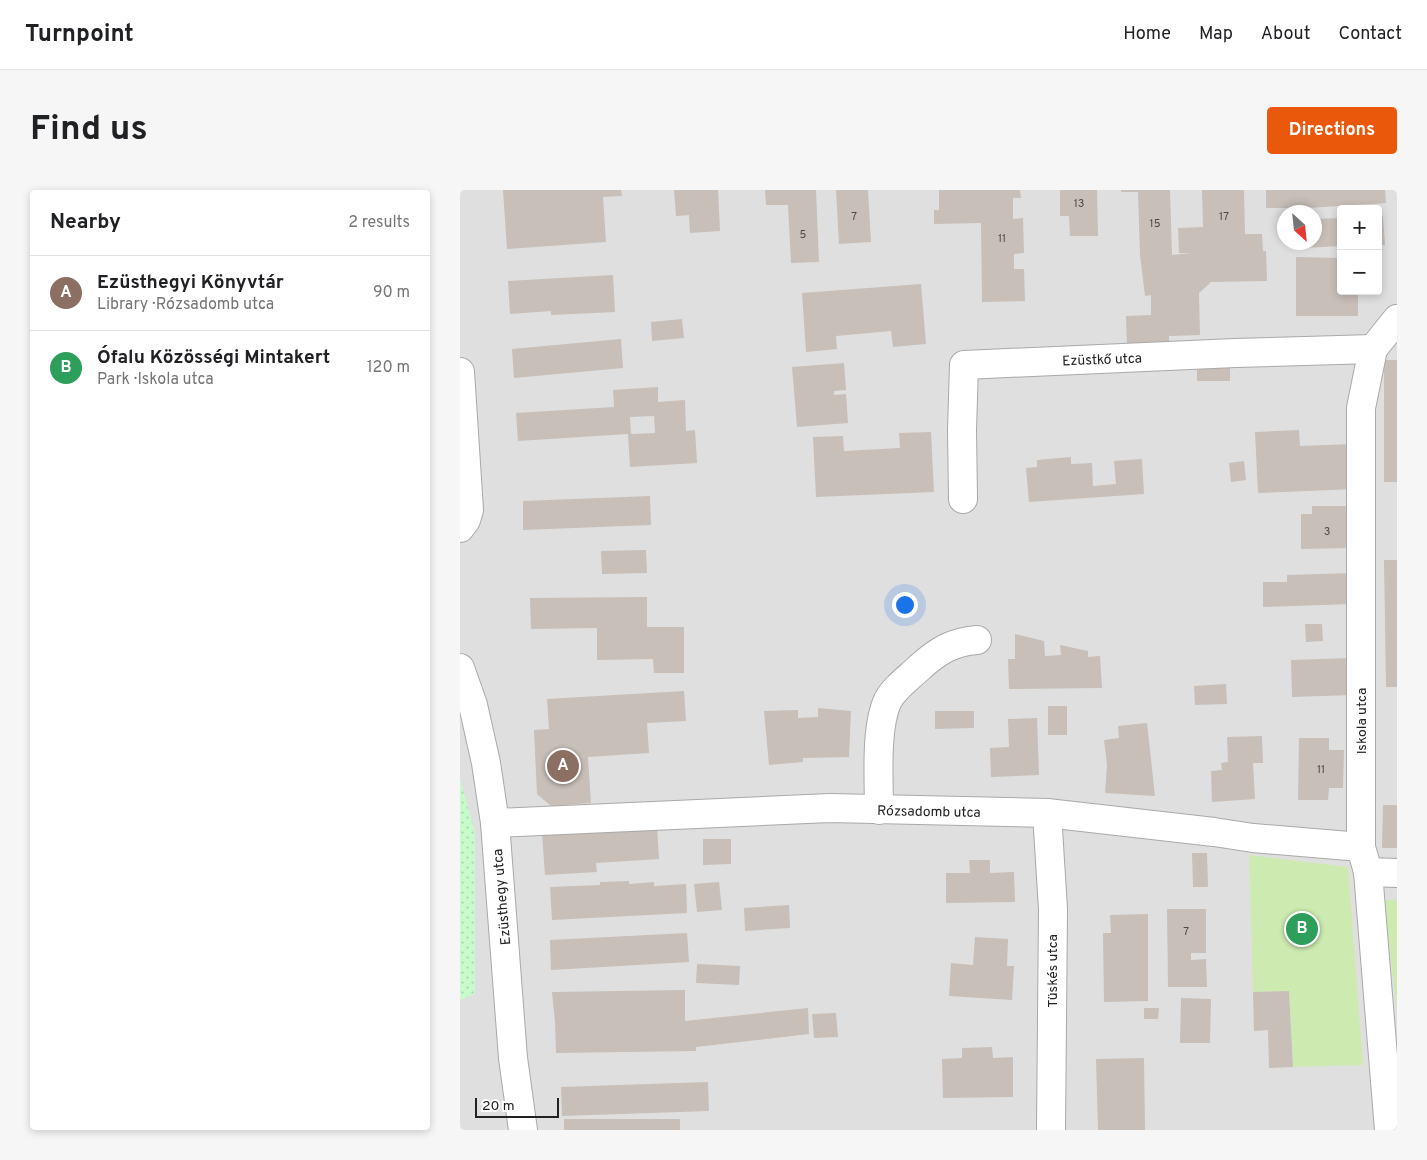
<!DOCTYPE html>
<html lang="en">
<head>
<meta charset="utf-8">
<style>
  body { margin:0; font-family:Overpass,sans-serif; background:#f6f6f6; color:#202124 }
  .controls { position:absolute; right:15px; top:15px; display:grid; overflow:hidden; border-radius:5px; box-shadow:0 2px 8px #0003 }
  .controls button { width:45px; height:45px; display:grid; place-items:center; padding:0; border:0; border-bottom:1px solid #e0e0e0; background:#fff; color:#202124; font:25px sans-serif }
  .compass { position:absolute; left:817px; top:15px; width:45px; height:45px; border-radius:50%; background:#fff; box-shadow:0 2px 8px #0003; rotate:153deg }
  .scale { position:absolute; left:15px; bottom:12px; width:84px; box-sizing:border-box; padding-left:5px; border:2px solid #222; border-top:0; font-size:14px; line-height:18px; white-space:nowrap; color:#222; -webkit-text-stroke:4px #fff; paint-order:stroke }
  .you { position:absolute; left:444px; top:414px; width:18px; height:18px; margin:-12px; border:4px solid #fff; border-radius:50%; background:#1a73e8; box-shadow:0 0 0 8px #1a73e833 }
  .badge { display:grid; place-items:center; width:32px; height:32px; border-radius:50%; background:#ea580c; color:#fff; font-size:16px; font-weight:700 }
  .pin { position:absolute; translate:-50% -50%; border:2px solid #fff; box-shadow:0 1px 5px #0006 }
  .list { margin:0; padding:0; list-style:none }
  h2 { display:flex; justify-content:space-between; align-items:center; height:65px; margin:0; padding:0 20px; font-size:21px }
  h2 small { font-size:16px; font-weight:400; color:#757577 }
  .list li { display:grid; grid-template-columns:32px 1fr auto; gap:15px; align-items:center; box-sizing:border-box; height:75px; padding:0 20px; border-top:1px solid #e0e0e0 }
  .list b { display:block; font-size:19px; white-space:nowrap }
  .list p { margin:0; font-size:16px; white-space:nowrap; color:#757577 }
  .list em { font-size:16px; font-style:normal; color:#757577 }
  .map { position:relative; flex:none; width:937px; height:940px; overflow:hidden; border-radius:5px }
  header { display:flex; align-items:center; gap:30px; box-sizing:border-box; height:70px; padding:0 25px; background:#fff; border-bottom:1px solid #e0e0e0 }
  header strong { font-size:24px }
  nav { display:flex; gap:28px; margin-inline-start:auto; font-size:18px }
  .intro { display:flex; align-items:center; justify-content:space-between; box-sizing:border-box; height:120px; padding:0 30px }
  h1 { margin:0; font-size:35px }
  .button { padding:12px 22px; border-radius:5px; background:#ea580c; color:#fff; font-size:18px; font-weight:700 }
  main { display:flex; gap:30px; padding:0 30px }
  aside { flex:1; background:#fff; border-radius:5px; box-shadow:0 2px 8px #0003 }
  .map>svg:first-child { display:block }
</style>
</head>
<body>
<header>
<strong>Turnpoint</strong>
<nav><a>Home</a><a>Map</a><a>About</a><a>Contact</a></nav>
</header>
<div class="intro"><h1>Find us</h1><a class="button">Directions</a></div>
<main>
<aside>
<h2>Nearby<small>2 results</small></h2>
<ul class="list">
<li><span class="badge" style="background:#8d6e63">A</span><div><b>Ezüsthegyi Könyvtár</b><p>Library · Rózsadomb utca</p></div><em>90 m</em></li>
<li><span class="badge" style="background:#2e9e5b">B</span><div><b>Ófalu Közösségi Mintakert</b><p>Park · Iskola utca</p></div><em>120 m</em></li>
</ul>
</aside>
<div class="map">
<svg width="937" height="940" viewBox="0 0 937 940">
  <defs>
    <pattern id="park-dots" width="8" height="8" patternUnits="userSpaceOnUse" patternTransform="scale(1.25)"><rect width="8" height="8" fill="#c8facc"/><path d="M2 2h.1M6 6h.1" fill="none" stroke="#acd6af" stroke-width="1.8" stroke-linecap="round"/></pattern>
  </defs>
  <rect width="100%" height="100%" fill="#f2efe9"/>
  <path fill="#e0dfdf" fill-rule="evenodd" d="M 0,0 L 937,0 L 937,940 L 0,940 ZM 881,19 L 918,19 L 918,101 L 881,101 ZM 824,22 L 854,22 L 854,52 L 824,52 Z"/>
  <polygon fill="url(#park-dots)" points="0,589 15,643 15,804 0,810"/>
  <g fill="#cdebb0">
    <polygon points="789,665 888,677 903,875 833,877 829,801 793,802"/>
    <polygon points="924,710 937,710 937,821"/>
  </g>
  <g fill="#c7bfb8" fill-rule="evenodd">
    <polygon points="43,0 161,0 162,6 143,7 146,52 47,59"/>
    <polygon points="214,0 258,0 260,41 230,43 229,25 216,26"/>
    <polygon points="305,0 356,0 359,72 331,73 328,15 306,15"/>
    <polygon points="376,0 408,0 411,52 379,54"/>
    <polygon points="479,0 560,0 561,8 553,8 553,29 563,28 564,63 554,64 554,79 564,79 565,111 522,112 521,33 474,34 474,20 479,20"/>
    <polygon points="600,0 637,0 638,46 610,46 609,26 600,26"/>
    <polygon points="661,0 710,0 712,65 732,63 719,63 718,38 743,37 742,0 784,0 785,44 802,44 803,61 806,61 807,91 751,92 739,103 740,145 709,146 709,153 667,156 666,126 691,125 691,105 685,106 680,65 678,2 661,2"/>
    <polygon points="806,0 925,0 926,13 848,18 806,18"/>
    <polygon points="918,26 923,26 925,55 918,55"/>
    <polygon points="881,28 881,56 844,58 844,52 854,52 854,29"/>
    <polygon points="836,67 881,68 881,101 898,101 898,126 836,126"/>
    <polygon points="153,85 155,122 91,125 91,121 50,124 48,91"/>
    <polygon points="461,94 466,154 433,157 431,141 376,146 377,159 346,162 342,103"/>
    <polygon points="222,129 224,148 192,151 191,132"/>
    <polygon points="161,149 163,178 54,188 52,159"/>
    <rect x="924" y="170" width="13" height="122"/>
    <polygon points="384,173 386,200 374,201 374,205 386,204 388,233 337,237 332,177"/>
    <rect x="737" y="178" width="33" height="13"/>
    <path d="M 198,197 L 198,212 L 225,210 L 226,241 L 235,240 L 237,273 L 170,277 L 168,244 L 58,251 L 56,223 L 154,217 L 153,200 ZM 194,226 L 195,243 L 171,244 L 170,227 Z"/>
    <polygon points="839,240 840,256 893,254 895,299 798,303 795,242"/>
    <polygon points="471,242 474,302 356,307 353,247 383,246 384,261 440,258 439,243"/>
    <polygon points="611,267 611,274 632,273 633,296 656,294 654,271 682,269 684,304 569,312 566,278 577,277 577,270"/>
    <polygon points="784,271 786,290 771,292 769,273"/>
    <polygon points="190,306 191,335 63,340 63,311"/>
    <polygon points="852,316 890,316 893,358 841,359 841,324 852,324"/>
    <polygon points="186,360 187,383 142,384 141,361"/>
    <polygon points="924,370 937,370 937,497 926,497"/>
    <polygon points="892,383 893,414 803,417 803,392 827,392 827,385"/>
    <polygon points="187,407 187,437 224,437 224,483 194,483 193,469 137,470 137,438 71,439 70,408"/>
    <polygon points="845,434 862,434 863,451 846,452"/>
    <polygon points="555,444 584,451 585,466 601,465 600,455 628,461 628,467 640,466 642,498 549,499 548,469 555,469"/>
    <polygon points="891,468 892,505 832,507 831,470"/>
    <polygon points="766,494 767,514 735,515 734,496"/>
    <polygon points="224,501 226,531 187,533 189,563 128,567 131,613 91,616 77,604 74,540 89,539 87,509"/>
    <rect x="588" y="516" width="19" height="29"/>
    <polygon points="358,518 391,521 389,567 343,568 343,572 309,575 304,521 338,520 338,528 358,527"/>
    <polygon points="475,521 514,521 514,538 475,539"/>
    <polygon points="577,528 579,585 531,587 530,558 549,557 548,529"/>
    <polygon points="687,533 695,606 645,603 647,575 644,550 659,548 658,536"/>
    <polygon points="802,546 803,573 793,573 795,609 752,612 751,581 762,580 761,573 768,572 767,547"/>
    <polygon points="839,548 869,548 869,560 884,560 883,598 869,598 868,610 838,610"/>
    <polygon points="923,615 937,615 937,658 922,658"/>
    <polygon points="197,636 199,669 136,673 137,682 85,685 82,643"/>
    <polygon points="243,649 271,649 271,674 243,675"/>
    <polygon points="732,663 747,663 748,697 733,697"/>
    <polygon points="509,670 530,670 530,683 554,682 555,712 486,713 486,683 510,683"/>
    <polygon points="169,691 169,694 194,692 194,696 226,694 227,723 92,730 90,697 140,695 140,692"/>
    <polygon points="259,692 262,720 237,722 234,694"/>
    <polygon points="329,715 330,738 285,741 284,718"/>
    <polygon points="707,719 746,719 746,763 731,763 731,770 746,769 747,797 708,797"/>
    <polygon points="688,724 688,811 644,812 643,743 651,743 650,725"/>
    <polygon points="227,743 229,772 91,780 90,750"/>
    <polygon points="515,747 548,749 547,776 554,776 552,810 489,806 491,773 513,775"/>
    <polygon points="237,774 280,776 279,795 236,793"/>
    <polygon points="225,800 225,831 348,818 349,844 236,857 236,861 96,863 95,832 92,802"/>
    <polygon points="829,801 833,877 809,878 808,840 794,841 793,802"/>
    <polygon points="721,808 751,809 750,853 720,853"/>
    <polygon points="684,818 699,818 698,829 684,829"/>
    <polygon points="376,823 378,847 354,848 352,824"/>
    <polygon points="532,857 533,868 553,867 553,907 483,908 482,869 502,868 502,858"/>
    <polygon points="684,868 685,940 638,940 636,869"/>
    <polygon points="248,892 249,921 102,926 101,897"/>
    <rect x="104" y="929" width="116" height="11"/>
  </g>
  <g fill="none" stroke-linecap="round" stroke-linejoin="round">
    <defs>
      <g id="minor">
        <polyline points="0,182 9,320 6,330 0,338"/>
        <polyline points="503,309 502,240 504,175 775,163 913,159"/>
        <polyline points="0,478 13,515 26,573 35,633 53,868 63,940"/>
        <path d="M 419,620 C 419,590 415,537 428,510 C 435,497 450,487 460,477 C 478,461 492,452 517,450"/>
        <polyline points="587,623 593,719 591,940"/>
        <polyline points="35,633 370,618 587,623 754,642 793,648 901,657"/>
        <polyline points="908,682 937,683"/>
        <polyline points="929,940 908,682 901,657 901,218 913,159 937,129"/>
      </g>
    </defs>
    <use href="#minor" stroke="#a9a9a9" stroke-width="30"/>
    <use href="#minor" stroke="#fff" stroke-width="28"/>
  </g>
  <g text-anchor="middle" stroke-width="5" stroke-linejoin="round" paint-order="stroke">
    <g font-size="11" fill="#4b4948">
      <text x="619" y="17">13</text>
      <text x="394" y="30">7</text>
      <text x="764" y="30">17</text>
      <text x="695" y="37">15</text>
      <text x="343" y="48">5</text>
      <text x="542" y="52">11</text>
      <text x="867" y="345">3</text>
      <text x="861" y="583">11</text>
      <text x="726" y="745">7</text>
    </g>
    <g font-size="14" fill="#222" stroke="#fff">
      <text transform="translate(642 169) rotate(-2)" y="5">Ezüstkő utca</text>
      <text transform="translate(901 531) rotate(-90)" y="5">Iskola utca</text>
      <text transform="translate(469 621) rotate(1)" y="5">Rózsadomb utca</text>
      <text transform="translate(41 707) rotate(-95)" y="5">Ezüsthegy utca</text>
      <text transform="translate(592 781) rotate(-90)" y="5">Tüskés utca</text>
    </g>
  </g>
</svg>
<div class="controls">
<button>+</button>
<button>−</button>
</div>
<svg class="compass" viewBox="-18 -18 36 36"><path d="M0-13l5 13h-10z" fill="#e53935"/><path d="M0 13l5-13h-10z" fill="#757577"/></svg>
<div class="scale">20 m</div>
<div class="you"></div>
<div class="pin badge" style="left:103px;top:576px;background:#8d6e63">A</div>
<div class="pin badge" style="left:842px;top:739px;background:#2e9e5b">B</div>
</div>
</main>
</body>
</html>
